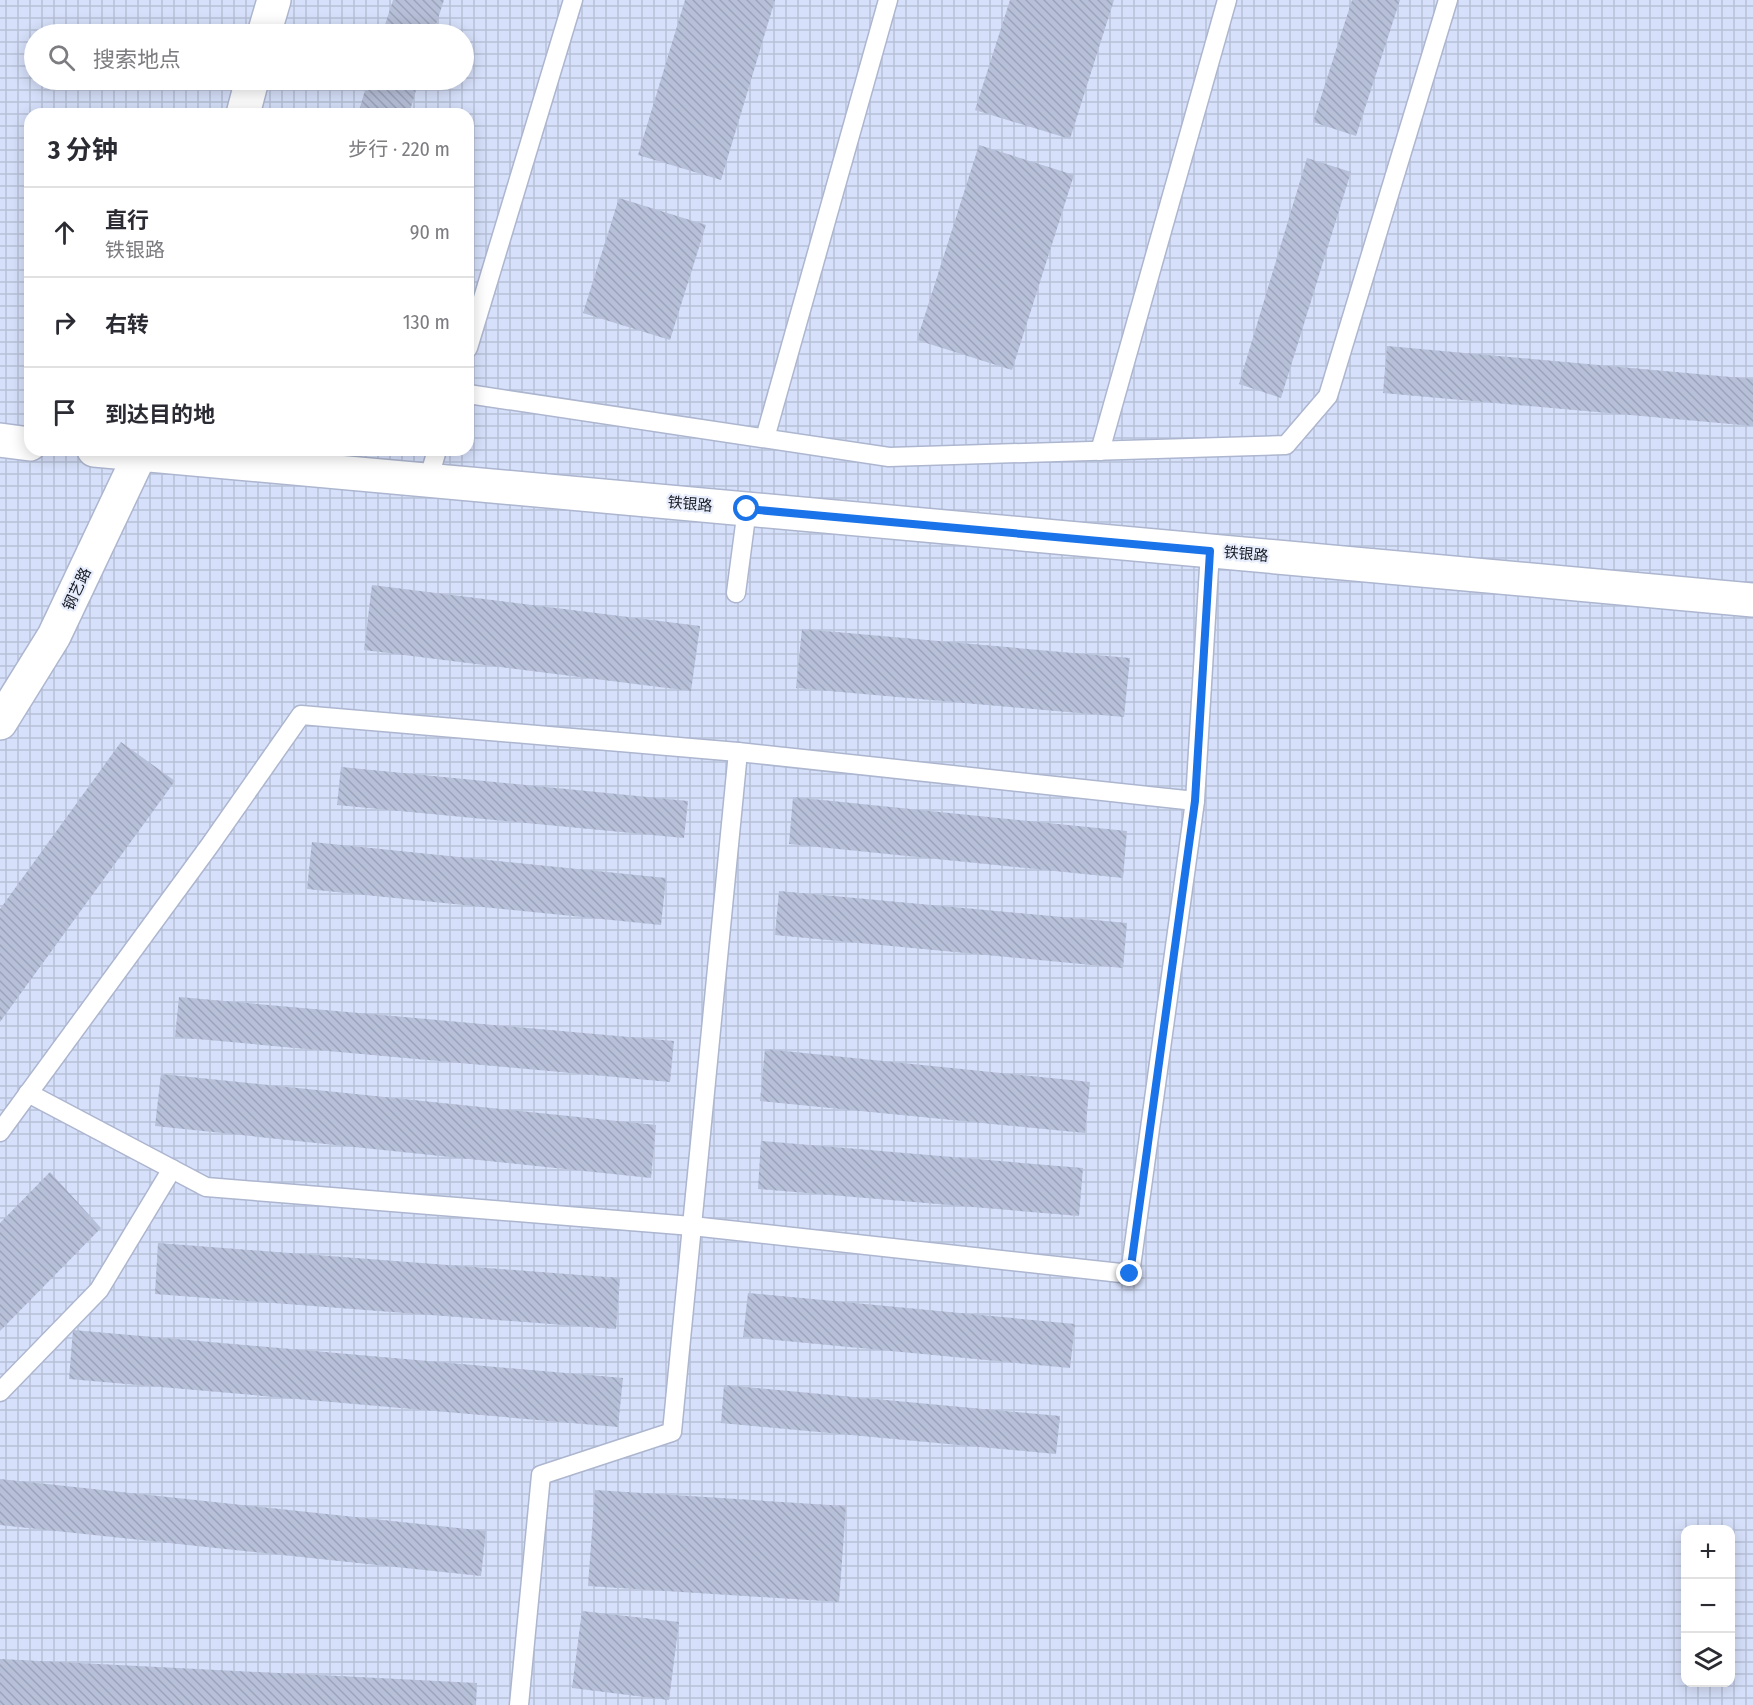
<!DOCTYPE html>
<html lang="zh">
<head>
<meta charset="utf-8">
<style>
  body { margin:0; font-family:"Fira Sans Condensed","Noto Sans SC",sans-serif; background:#f7f7f7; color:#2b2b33 }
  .controls { position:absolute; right:18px; bottom:18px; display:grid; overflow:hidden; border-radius:12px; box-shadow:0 3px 15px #0003 }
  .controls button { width:54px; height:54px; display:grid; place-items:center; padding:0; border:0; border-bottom:2px solid #e1e1e2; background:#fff; color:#2b2b33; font:30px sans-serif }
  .stop { position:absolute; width:18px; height:18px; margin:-14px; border:4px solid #1a73e8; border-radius:50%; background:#fff }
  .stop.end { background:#1a73e8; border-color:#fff; box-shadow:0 2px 6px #0008 }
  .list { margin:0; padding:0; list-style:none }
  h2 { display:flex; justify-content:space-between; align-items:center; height:78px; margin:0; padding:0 24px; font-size:26px }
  h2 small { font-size:20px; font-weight:400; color:#7c7c81 }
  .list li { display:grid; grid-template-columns:39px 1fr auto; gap:18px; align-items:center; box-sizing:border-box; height:90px; padding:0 24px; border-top:2px solid #e1e1e2 }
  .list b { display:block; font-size:22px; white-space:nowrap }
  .list p { margin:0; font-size:20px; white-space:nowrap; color:#7c7c81 }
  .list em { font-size:20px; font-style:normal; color:#7c7c81 }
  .icon { flex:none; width:33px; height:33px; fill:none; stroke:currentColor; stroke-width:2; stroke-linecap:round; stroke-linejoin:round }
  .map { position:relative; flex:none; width:1753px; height:1705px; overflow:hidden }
  .search { position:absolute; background:#fff; box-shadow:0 3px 15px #0003; left:24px; top:24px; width:450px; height:66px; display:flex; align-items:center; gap:15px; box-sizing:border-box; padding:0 21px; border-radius:33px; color:#7c7c81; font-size:22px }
  .panel { position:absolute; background:#fff; box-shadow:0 3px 15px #0003; left:24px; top:108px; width:450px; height:348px; border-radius:18px }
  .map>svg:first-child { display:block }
</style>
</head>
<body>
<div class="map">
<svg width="1753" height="1705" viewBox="0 0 1753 1705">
  <defs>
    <pattern id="industrial-grid" width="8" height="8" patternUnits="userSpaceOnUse" patternTransform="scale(1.5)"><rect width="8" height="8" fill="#d6e0fa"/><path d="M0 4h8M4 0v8" fill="none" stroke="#b7c0d6"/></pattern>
    <pattern id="building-back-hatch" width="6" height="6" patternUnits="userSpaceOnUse" patternTransform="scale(1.5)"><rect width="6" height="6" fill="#b7c0d9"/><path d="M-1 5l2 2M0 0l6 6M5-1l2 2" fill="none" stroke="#9da4ba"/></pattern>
  </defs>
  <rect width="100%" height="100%" fill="#e7edfc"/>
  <path fill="url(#industrial-grid)" fill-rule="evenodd" d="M 0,0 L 1753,0 L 1753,1705 L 0,1705 ZM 34,34 L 464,34 L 464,80 L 34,80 ZM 30,114 L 468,114 L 468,450 L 30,450 ZM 1686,1530 L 1730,1530 L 1730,1682 L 1686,1682 Z"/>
  <g fill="url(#building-back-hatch)">
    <polygon points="393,0 444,0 433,34 382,34"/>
    <polygon points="685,0 775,0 721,180 638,155"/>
    <polygon points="1010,0 1114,0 1070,139 975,110"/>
    <polygon points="1352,0 1400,0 1356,136 1313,122"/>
    <polygon points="368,80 419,80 409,114 358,114"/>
    <polygon points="979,145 1074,175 1012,370 917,340"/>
    <polygon points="1307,158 1351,172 1281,398 1239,384"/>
    <polygon points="619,198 706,225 670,340 583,313"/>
    <polygon points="1387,346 1753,379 1753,426 1383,393"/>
    <polygon points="372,585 700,626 691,691 364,650"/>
    <polygon points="802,629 1130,658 1124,717 796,688"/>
    <polygon points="121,742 175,781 0,1022 0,909"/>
    <polygon points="341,767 688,801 684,838 337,805"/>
    <polygon points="793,797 1127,831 1123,878 789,844"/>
    <polygon points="312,842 666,878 661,925 307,889"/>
    <polygon points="779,891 1127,923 1123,968 775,935"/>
    <polygon points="179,997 674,1041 670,1082 175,1037"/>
    <polygon points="765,1049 1090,1082 1085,1133 760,1101"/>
    <polygon points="161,1074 656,1125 651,1178 155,1126"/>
    <polygon points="761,1141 1083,1168 1079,1216 758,1189"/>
    <polygon points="50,1172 101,1228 0,1331 0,1223"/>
    <polygon points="158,1243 620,1278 616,1329 155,1294"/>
    <polygon points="748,1293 1075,1324 1070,1368 743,1337"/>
    <polygon points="73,1330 623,1378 618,1427 69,1379"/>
    <polygon points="724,1385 1060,1416 1056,1454 721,1423"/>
    <polygon points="0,1479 486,1531 481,1576 0,1525"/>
    <polygon points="595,1490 846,1506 839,1602 588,1586"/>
    <polygon points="582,1611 679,1622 669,1700 572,1688"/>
    <polygon points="0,1659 477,1683 476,1705 0,1705"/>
  </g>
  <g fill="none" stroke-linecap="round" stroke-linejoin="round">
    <defs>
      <g id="service">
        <polyline points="468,348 573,0"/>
        <polyline points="468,394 889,457 1286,445 1328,396 1448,0"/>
        <polyline points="765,438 888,0"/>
        <polyline points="1100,451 1227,0"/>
        <polyline points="428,481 437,450"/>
        <polyline points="736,593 747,509"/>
        <polyline points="28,1093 206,1187 692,1226 1130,1274 1195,801"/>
        <polyline points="0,1132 210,845 301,715 738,752 1195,801 1210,551"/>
        <polyline points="0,1392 99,1290 172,1169"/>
        <polyline points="519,1705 541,1475 672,1432 738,752"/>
      </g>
      <g id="secondary">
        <polyline points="264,34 274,0"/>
        <polyline points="243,114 252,80"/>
        <polyline points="0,440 30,444"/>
        <polyline points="94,450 1753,600"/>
        <polyline points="0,723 54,636 142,450"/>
      </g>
    </defs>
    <use href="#service" stroke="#adb6cf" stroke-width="21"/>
    <use href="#secondary" stroke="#adb6cf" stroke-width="36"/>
    <use href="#service" stroke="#fff" stroke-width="18"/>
    <use href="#secondary" stroke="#fff" stroke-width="33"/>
  </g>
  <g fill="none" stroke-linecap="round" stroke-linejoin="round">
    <polyline stroke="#1a73e8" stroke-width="8" points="747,509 1210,551 1195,801 1130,1274"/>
  </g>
  <g text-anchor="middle" stroke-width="4.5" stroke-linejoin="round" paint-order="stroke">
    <g font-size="15" fill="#181c25" stroke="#e7edfc">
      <text transform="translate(690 504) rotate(5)" y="5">铁银路</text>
      <text transform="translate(1246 554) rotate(5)" y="5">铁银路</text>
      <text transform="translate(77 589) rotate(-65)" y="5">钢艺路</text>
    </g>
  </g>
</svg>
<div class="controls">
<button>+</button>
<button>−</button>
<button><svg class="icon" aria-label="layers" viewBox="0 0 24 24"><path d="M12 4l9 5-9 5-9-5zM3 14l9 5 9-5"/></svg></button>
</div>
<div class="stop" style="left:747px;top:509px"></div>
<div class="stop end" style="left:1130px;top:1274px"></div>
<div class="search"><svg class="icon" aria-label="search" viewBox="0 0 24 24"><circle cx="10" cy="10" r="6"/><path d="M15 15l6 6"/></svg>搜索地点</div>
<section class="panel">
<h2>3 分钟<small>步行 · 220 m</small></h2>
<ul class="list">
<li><svg class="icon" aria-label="ahead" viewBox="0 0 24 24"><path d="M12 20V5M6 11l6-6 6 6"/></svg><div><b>直行</b><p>铁银路</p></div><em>90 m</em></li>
<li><svg class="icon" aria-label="right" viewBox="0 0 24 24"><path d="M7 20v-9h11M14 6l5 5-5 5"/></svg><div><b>右转</b></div><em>130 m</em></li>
<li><svg class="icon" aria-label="arrive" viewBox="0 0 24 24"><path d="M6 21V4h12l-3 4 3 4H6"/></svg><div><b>到达目的地</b></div></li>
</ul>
</section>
</div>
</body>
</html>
